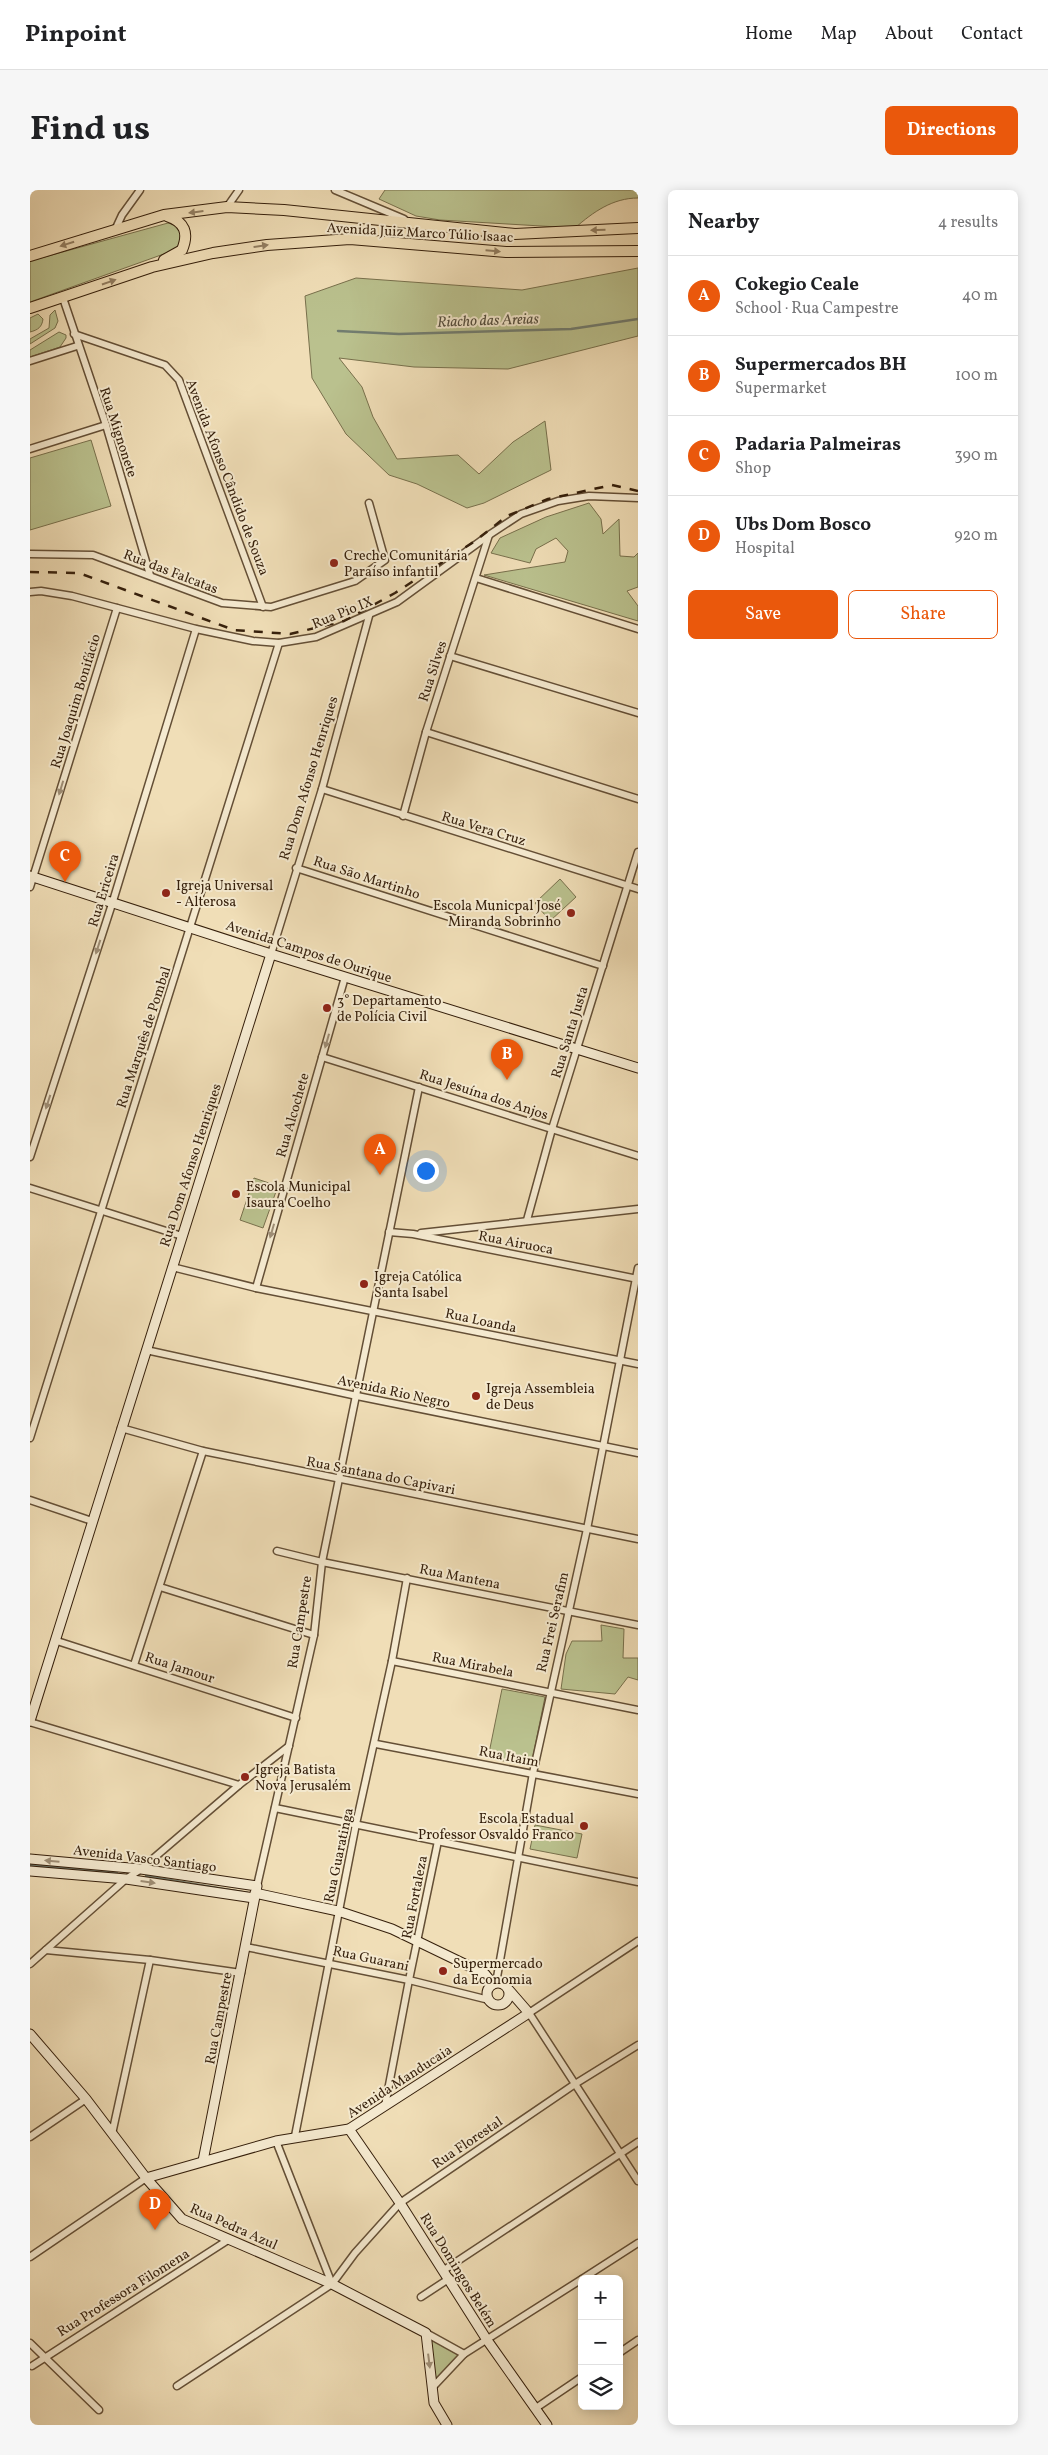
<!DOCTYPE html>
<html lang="en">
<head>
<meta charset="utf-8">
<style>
  body { margin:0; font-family:Vollkorn,serif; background:#f6f6f6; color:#202124 }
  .controls { position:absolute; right:15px; bottom:15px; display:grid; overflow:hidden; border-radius:8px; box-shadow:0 2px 12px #0003 }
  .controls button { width:45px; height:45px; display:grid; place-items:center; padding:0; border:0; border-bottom:1px solid #e0e0e0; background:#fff; color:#202124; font:25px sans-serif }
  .you { position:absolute; left:395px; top:980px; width:18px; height:18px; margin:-12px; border:4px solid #fff; border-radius:50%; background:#1a73e8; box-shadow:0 0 0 8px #1a73e833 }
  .badge { display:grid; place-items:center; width:32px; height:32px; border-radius:50%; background:#ea580c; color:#fff; font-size:16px; font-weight:700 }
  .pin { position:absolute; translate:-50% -41px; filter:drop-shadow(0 1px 2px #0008) }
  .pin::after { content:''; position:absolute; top:26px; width:18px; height:15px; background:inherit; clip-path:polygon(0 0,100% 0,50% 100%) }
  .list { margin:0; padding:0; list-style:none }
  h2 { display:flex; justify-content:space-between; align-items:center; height:65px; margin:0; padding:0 20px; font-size:21px }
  h2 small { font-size:16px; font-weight:400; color:#757577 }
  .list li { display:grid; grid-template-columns:32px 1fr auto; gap:15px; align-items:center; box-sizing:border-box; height:80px; padding:0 20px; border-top:1px solid #e0e0e0 }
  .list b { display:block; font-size:19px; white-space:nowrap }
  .list p { margin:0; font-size:16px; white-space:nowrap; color:#757577 }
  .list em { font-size:16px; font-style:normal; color:#757577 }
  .actions { display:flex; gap:10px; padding:15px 20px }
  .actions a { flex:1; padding:11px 0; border:1px solid #ea580c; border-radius:8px; text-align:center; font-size:18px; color:#ea580c }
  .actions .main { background:#ea580c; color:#fff }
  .icon { flex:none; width:28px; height:28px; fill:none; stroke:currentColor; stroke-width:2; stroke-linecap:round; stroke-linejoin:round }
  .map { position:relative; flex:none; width:608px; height:2235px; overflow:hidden; border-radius:8px }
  header { display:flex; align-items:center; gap:30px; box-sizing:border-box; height:70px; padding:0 25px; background:#fff; border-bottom:1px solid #e0e0e0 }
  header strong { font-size:24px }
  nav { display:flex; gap:28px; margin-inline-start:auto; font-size:18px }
  .intro { display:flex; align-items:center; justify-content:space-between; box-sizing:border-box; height:120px; padding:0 30px }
  h1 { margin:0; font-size:35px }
  .button { padding:12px 22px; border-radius:8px; background:#ea580c; color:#fff; font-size:18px; font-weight:700 }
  main { display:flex; gap:30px; padding:0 30px }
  aside { flex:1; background:#fff; border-radius:8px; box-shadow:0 2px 12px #0003 }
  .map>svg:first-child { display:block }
</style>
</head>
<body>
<header>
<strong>Pinpoint</strong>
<nav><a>Home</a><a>Map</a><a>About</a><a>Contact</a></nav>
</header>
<div class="intro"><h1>Find us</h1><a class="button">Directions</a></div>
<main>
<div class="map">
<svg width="608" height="2235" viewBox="0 0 608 2235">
  <rect width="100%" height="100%" fill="#f0deb7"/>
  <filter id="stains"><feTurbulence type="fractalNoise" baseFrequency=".004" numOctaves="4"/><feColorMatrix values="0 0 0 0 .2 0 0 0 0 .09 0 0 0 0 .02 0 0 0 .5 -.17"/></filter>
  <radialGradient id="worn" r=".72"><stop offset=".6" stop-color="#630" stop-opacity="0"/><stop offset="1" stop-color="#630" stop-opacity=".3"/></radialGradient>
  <g fill="#bac18e" stroke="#78704c">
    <path d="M 355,0 L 608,0 L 608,8 C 583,8 563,22 545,38 L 410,30 L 386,26 L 349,9 Z"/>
    <path d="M 138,33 C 154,37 154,50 145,60 L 0,112 L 0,71 Z"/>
    <polygon points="608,78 608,146 478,179 384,177 309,168 332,197 343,227 367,269 428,265 449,284 483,252 515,231 521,280 454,313 437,318 387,294 359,285 316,244 282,188 275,106 326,88 492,100"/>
    <polygon points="25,120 28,131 25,138 0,154 0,149 19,138 20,125"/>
    <path d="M 8,124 L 13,129 C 12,137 8,140 0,142 L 0,128 Z"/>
    <polygon points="29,142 36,145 36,148 30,157 0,167 0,160"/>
    <polygon points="61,250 81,316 0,340 0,268"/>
    <polygon points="559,313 571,329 573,344 589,329 590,366 604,367 608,363 608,397 597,401 608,416 608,431 454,385 535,372 538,361 526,348 506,359 500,373 461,363 470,348 516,327"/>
    <polygon points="530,689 546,707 520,731 505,713"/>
    <polygon points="224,988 248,996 233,1038 210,1030"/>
    <polygon points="571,1435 594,1439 593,1468 608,1468 608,1490 598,1487 585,1504 531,1499 536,1464 542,1451 572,1451"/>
    <polygon points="472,1499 515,1507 501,1576 458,1568"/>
    <polygon points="505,1635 552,1644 547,1668 500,1659"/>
    <polygon points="400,2149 428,2165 404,2194"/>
  </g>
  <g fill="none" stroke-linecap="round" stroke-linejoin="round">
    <g stroke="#727d70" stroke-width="2.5">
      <polyline points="308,141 369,144 541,139 608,129"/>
      <polyline points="0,1675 87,1683"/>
      <polyline points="116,1686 218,1703"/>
    </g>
    <defs>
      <g id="street">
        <polyline points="305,0 374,29"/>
        <polyline points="197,17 209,0"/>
        <polyline points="86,38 92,25 110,0"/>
        <polyline points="33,108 76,235 120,385"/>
        <polyline points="44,144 135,175 149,190 233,417"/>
        <polyline points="0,171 47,156"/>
        <polyline points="0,259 76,235"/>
        <polyline points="0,364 63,365 192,413 241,417 325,391 355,370 339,313"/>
        <polyline points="446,388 608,439"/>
        <polyline points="0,402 11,401 42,406 166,439 223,451 249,453 286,447 367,412 459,345 491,324 528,311 559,306 608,308"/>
        <polyline points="420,466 608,523"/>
        <polyline points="396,542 608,609"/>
        <polyline points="292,599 608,699"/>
        <polyline points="373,626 396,542 459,345"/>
        <polyline points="266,678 573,776"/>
        <polyline points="0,697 87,418"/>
        <polyline points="241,764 292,599 339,426"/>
        <polyline points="292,867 608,966"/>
        <polyline points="0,967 83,711 166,439"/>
        <polyline points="0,998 152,1046"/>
        <polyline points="497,1030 522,939 608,662"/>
        <polyline points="359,1042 383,1044 608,1089"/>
        <polyline points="391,1043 608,1019"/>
        <polyline points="142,1077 226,1098 608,1174"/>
        <polyline points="226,1098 315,787"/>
        <polyline points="116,1160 327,1206 608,1263"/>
        <polyline points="91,1238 173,1261 608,1349"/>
        <polyline points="0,1248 249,453"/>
        <polyline points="0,1310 62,1331"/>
        <polyline points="247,1361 292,1372 608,1435"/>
        <polyline points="130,1397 284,1445"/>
        <polyline points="27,1451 266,1528"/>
        <polyline points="362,1471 608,1520"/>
        <polyline points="104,1475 173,1261"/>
        <polyline points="0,1532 209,1595"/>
        <polyline points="346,1554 608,1604"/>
        <polyline points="245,1618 608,1692"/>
        <polyline points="227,1696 284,1445 292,1372 389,897"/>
        <polyline points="608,1751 499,1823 608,1991"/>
        <polyline points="216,1757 379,1790 459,1810"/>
        <polyline points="16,1760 120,1770 211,1783"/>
        <polyline points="0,1774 96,1689 111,1679 209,1595 259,1556"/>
        <polyline points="466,1793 503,1583 557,1339 608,1078"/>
        <polyline points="355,1916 379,1790 408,1651"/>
        <polyline points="82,1944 120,1770"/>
        <polyline points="265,1946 326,1634 362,1471 377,1388"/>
        <polyline points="0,1947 56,1909"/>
        <polyline points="246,1951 302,2094"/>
        <polyline points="0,2067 116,1988"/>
        <polyline points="414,2080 608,1952"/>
        <polyline points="552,2089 608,2053"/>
        <polyline points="391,2107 420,2088"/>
        <polyline points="396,2143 434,2164"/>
        <polyline points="0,2153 69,2220"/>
        <polyline points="589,2163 608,2150"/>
        <polyline points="2,2176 198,2050"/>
        <polyline points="147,2196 302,2094 325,2063 370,2013 545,1894 608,1855"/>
        <polyline points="402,2198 434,2164 552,2089"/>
        <polyline points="506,2218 552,2187"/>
      </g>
      <g id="secondary">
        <polyline points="0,686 241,764 608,878"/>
        <polyline points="0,1531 241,764"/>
        <polyline points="0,1669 111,1679 227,1696 173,1971"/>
        <polyline points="0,1681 96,1689 224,1708"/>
        <polyline points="225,1703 308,1721 362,1739 445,1779 455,1784 463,1794"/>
        <circle cx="468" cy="1804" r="11"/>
        <polyline points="0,1844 56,1909 116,1988 152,2029 302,2094 396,2143 404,2213 417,2235"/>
        <polyline points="319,1939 370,2013 457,2150 517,2235"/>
        <polyline points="116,1988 246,1951 319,1939 499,1823 479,1800"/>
      </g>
      <g id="primary">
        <polyline points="0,66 134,25 197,17 254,20 485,44 608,38"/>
        <path d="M 134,70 L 152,60 C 159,43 155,32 137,26"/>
        <polyline points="0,118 122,77 183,63 237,55 320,49 476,62 608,61"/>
      </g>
    </defs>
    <use href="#street" stroke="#644f36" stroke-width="9"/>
    <use href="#secondary" stroke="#351f0b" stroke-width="11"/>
    <use href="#primary" stroke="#351f0b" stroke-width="12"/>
    <use href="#street" stroke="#f5ead0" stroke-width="6"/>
    <use href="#secondary" stroke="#f5ead0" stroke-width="9"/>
    <use href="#primary" stroke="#f0deb7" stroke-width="10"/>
    <polyline stroke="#351f0b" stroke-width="2.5" stroke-dasharray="9 9" stroke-linecap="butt" points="0,382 49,383 204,440 260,444 314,431 365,403 445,351 477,326 518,309 582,295 608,301"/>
  </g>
  <defs><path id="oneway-solid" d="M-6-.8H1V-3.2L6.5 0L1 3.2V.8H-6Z" transform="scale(1.25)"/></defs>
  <g fill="#927e61">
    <use href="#oneway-solid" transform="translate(166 22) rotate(173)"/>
    <use href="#oneway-solid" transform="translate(568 40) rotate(178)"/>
    <use href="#oneway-solid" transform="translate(37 54) rotate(162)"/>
    <use href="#oneway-solid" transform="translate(231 56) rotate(-8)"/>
    <use href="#oneway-solid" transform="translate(463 61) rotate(5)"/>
    <use href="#oneway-solid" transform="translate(79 92) rotate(-19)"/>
  </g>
  <g fill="#9f8f77">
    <use href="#oneway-solid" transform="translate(31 598) rotate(107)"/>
    <use href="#oneway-solid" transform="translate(68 757) rotate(108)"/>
    <use href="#oneway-solid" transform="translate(297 851) rotate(106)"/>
    <use href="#oneway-solid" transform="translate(18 912) rotate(108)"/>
    <use href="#oneway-solid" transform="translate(242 1041) rotate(106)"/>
    <use href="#oneway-solid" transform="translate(22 1671) rotate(-175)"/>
    <use href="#oneway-solid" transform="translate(118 1692) rotate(8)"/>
    <use href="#oneway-solid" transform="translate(399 2171) rotate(83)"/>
  </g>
  <g fill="#8f2418" stroke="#f5ead0" stroke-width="2">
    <circle cx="304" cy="373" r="5"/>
    <circle cx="136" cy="703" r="5"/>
    <circle cx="541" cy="723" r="5"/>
    <circle cx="297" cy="818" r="5"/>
    <circle cx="206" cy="1004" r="5"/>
    <circle cx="334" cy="1094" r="5"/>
    <circle cx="446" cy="1206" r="5"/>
    <circle cx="215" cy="1587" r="5"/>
    <circle cx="554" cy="1636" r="5"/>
    <circle cx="413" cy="1781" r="5"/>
  </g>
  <g text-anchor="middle" stroke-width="4" stroke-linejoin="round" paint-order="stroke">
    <g font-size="14" fill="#351f0b" stroke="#f5ead0">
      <text transform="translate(390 42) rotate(3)" y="5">Avenida Juiz Marco Túlio Isaac</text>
      <text transform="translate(89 242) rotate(72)" y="5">Rua Mignonete</text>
      <text transform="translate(198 287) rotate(69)" y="5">Avenida Afonso Cândido de Souza</text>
      <text transform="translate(141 381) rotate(21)" y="5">Rua das Falcatas</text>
      <text transform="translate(312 422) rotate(-22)" y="5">Rua Pio IX</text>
      <text transform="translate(402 481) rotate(-72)" y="5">Rua Silves</text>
      <text transform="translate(45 511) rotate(-73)" y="5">Rua Joaquim Bonifácio</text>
      <text transform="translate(278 588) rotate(-73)" y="5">Rua Dom Afonso Henriques</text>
      <text transform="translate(454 638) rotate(17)" y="5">Rua Vera Cruz</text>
      <text transform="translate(337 687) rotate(18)" y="5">Rua São Martinho</text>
      <text transform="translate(73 700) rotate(-73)" y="5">Rua Ericeira</text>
      <text transform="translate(279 761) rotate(18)" y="5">Avenida Campos de Ourique</text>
      <text transform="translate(539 842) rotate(-73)" y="5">Rua Santa Justa</text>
      <text transform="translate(113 847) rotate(-72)" y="5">Rua Marquês de Pombal</text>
      <text transform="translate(454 904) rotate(18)" y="5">Rua Jesuína dos Anjos</text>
      <text transform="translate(262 925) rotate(-74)" y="5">Rua Alcochete</text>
      <text transform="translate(160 975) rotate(-72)" y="5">Rua Dom Afonso Henriques</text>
      <text transform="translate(486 1052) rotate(11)" y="5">Rua Airuoca</text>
      <text transform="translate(451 1130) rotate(12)" y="5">Rua Loanda</text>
      <text transform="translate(364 1201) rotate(12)" y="5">Avenida Rio Negro</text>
      <text transform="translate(351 1285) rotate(11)" y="5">Rua Santana do Capivari</text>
      <text transform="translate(430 1386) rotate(11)" y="5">Rua Mantena</text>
      <text transform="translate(269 1432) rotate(-81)" y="5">Rua Campestre</text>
      <text transform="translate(522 1432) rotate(-77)" y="5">Rua Frei Serafim</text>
      <text transform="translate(443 1474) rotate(11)" y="5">Rua Mirabela</text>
      <text transform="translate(150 1477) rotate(18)" y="5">Rua Jamour</text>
      <text transform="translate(479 1566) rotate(11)" y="5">Rua Itaim</text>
      <text transform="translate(308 1665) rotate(-78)" y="5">Rua Guaratinga</text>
      <text transform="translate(115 1668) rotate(7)" y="5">Avenida Vasco Santiago</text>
      <text transform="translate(384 1707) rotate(-79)" y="5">Rua Fortaleza</text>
      <text transform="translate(341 1768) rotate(12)" y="5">Rua Guarani</text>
      <text transform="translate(188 1828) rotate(-79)" y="5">Rua Campestre</text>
      <text transform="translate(369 1891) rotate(-33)" y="5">Avenida Manducaia</text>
      <text transform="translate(437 1952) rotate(-34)" y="5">Rua Florestal</text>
      <text transform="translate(204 2036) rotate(24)" y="5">Rua Pedra Azul</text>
      <text transform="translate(429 2080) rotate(58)" y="5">Rua Domingos Belém</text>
      <text transform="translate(93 2102) rotate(-32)" y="5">Rua Professora Filomena</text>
    </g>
    <g font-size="14" fill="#351f0b" stroke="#f5ead0" text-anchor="start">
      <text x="314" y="370">Creche Comunitária<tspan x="314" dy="16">Paraíso infantil</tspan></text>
      <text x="146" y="700">Igreja Universal<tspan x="146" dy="16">- Alterosa</tspan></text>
      <text x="531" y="720" text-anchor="end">Escola Municpal José<tspan x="531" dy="16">Miranda Sobrinho</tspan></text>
      <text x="307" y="815">3° Departamento<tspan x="307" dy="16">de Polícia Civil</tspan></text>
      <text x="216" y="1001">Escola Municipal<tspan x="216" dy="16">Isaura Coelho</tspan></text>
      <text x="344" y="1091">Igreja Católica<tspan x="344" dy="16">Santa Isabel</tspan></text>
      <text x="456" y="1203">Igreja Assembleia<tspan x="456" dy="16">de Deus</tspan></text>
      <text x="225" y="1584">Igreja Batista<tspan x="225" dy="16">Nova Jerusalém</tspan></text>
      <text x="544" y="1633" text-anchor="end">Escola Estadual<tspan x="544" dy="16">Professor Osvaldo Franco</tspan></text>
      <text x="423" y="1778">Supermercado<tspan x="423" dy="16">da Economia</tspan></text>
    </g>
    <g font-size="15" font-style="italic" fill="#544e3e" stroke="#f5ead0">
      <text transform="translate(458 130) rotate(-2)" y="5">Riacho das Areias</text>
    </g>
  </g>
  <rect width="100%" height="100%" filter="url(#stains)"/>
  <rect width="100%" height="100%" fill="url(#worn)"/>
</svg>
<div class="controls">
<button>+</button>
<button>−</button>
<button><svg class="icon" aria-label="layers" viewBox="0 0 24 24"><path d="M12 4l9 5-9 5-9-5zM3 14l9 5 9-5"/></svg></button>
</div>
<div class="you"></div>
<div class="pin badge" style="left:350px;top:985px">A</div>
<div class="pin badge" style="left:477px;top:890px">B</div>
<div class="pin badge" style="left:35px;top:692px">C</div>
<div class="pin badge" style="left:125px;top:2040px">D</div>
</div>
<aside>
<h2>Nearby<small>4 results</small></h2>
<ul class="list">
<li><span class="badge">A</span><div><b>Cokegio Ceale</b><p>School · Rua Campestre</p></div><em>40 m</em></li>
<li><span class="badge">B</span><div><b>Supermercados BH</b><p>Supermarket</p></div><em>100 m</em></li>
<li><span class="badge">C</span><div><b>Padaria Palmeiras</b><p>Shop</p></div><em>390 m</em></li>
<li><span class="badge">D</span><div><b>Ubs Dom Bosco</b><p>Hospital</p></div><em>920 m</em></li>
</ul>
<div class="actions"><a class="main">Save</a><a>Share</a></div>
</aside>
</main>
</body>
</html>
